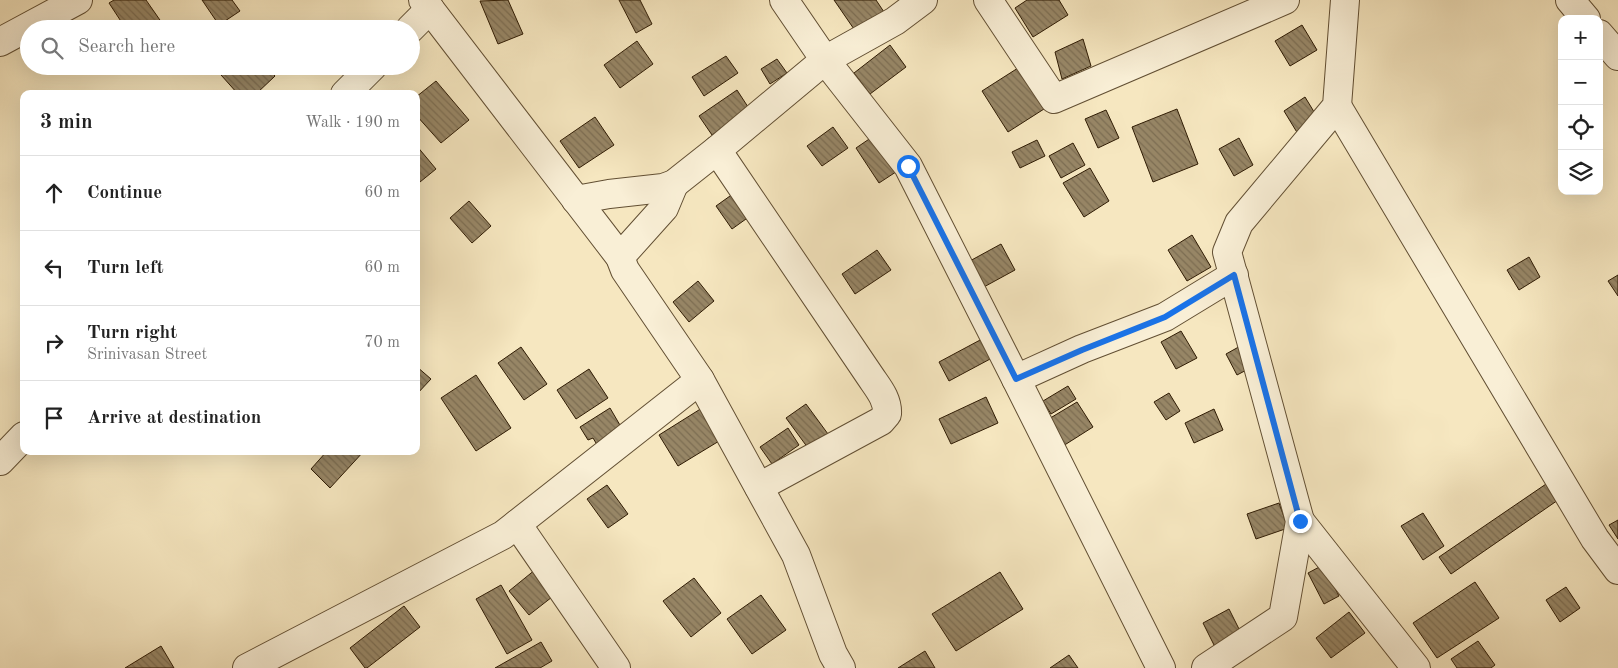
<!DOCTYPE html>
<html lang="en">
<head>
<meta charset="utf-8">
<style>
  body { margin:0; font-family:"Old Standard TT",serif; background:#f6f6f6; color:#222 }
  .controls { position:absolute; right:15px; top:15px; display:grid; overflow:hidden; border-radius:10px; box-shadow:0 5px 20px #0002 }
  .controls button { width:45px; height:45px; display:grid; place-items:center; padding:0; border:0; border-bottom:1px solid #e0e0e0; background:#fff; color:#222; font:25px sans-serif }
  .stop { position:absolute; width:15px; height:15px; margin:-11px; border:4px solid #1a73e8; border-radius:50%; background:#fff }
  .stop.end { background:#1a73e8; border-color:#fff; box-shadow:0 1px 5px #0008 }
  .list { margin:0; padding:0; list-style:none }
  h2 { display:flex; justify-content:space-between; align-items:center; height:65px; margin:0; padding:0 20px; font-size:21px }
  h2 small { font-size:16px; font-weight:400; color:#767676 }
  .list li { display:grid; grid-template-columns:32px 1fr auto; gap:15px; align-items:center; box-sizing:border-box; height:75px; padding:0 20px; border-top:1px solid #e0e0e0 }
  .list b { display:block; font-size:19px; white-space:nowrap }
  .list p { margin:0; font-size:16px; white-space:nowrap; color:#767676 }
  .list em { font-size:16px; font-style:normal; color:#767676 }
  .icon { flex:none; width:28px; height:28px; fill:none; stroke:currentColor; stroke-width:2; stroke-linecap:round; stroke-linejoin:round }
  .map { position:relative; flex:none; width:1618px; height:668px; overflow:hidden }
  .search { position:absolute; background:#fff; box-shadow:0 5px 20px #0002; left:20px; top:20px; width:400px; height:55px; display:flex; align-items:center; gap:12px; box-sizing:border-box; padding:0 18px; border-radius:28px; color:#767676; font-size:19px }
  .panel { position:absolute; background:#fff; box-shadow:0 5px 20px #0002; left:20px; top:90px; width:400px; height:365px; border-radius:10px }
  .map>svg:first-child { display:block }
</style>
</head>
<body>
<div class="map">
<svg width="1618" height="668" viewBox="0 0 1618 668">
  <defs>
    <pattern id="building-back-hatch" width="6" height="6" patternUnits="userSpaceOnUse" patternTransform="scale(1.25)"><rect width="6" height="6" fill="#978666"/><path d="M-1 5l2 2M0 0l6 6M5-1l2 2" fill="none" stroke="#7c6d52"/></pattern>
  </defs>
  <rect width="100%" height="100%" fill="#f6e7c0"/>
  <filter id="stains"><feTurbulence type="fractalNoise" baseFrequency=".004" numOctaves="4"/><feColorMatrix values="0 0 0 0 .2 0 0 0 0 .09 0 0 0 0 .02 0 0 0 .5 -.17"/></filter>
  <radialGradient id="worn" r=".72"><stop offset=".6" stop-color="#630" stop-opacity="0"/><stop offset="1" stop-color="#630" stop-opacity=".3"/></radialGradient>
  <g fill="url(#building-back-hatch)" stroke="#301c04">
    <polygon points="114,0 146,0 162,23 154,29 126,29 109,3"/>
    <polygon points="202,0 232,0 240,11 219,25"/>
    <polygon points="508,0 523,34 498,44 480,1"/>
    <polygon points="619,0 640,0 652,24 636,33"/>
    <polygon points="834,0 876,0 884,12 856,32"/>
    <polygon points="1027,0 1059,0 1068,15 1033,37 1015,8"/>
    <polygon points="1302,25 1317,50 1290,66 1275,41"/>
    <polygon points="1083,39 1091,66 1062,79 1055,52"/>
    <polygon points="637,41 653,64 620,88 604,65"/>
    <polygon points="890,45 906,67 870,94 854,73"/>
    <polygon points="726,56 738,73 704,96 692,77"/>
    <polygon points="777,59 787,73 770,84 761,69"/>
    <polygon points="213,66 266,66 275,76 256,94 238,94"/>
    <polygon points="1018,68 1044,109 1008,132 982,91"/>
    <polygon points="436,81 469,120 441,143 416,115 416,97"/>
    <polygon points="737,90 750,110 712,135 699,116"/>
    <polygon points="1305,97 1319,120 1298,134 1284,111"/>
    <polygon points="1177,109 1198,164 1153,182 1132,127"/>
    <polygon points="1106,110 1119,138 1098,148 1085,119"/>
    <polygon points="595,117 614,145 579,168 560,141"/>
    <polygon points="833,127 848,148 822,166 807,146"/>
    <polygon points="878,133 902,168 879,183 856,148"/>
    <polygon points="1239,138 1253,165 1234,176 1219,149"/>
    <polygon points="1037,140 1045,156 1020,168 1012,152"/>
    <polygon points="1073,143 1085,165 1061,178 1049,156"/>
    <polygon points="416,145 436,169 420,182 416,178"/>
    <polygon points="1090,168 1109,201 1084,217 1063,183"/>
    <polygon points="737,191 753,214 732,229 716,206"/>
    <polygon points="469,201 491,226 472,243 450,218"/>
    <polygon points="1192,235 1211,267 1187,281 1168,250"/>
    <polygon points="1001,244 1015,270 982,288 968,262"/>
    <polygon points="877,250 891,270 855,294 842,274"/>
    <polygon points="1529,257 1540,277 1519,290 1507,270"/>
    <polygon points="1618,275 1618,296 1608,281"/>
    <polygon points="698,281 714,301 689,322 673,302"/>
    <polygon points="1181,331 1197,358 1176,369 1161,342"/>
    <polygon points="982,339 992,358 949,381 939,362"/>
    <polygon points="1244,344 1256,365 1237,375 1226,354"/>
    <polygon points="521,347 547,384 524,400 498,363"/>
    <polygon points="416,366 431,379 416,395"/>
    <polygon points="589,369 608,398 576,419 557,390"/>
    <polygon points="476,375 511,428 476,451 441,398"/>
    <polygon points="1068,386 1076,399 1051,414 1043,401"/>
    <polygon points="1169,393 1180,411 1166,420 1154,402"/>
    <polygon points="986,397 998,423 951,444 939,419"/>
    <polygon points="1077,402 1093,427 1063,446 1047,420"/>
    <polygon points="710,403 729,435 678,466 659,435"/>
    <polygon points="806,404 828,434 808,448 786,418"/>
    <polygon points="610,408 624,432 599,448 593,438 588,440 580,427"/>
    <polygon points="1214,409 1223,430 1194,443 1185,423"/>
    <polygon points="788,428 799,445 772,464 760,447"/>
    <polygon points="327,451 364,451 330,488 311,469"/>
    <polygon points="1549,482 1561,498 1451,574 1439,557"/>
    <polygon points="607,485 628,514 608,528 587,499"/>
    <polygon points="1279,503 1288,528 1256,539 1247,514"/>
    <polygon points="1423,513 1444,546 1423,560 1401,526"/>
    <polygon points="1618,520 1618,539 1609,525"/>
    <polygon points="541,565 561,590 529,615 509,591"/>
    <polygon points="1323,565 1339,596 1324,604 1308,573"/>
    <polygon points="1000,572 1023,609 956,651 932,614"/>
    <polygon points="694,578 721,613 691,637 663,601"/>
    <polygon points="1475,582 1499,618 1437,658 1413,623"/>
    <polygon points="501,585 532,640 507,654 476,599"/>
    <polygon points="1566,587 1580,608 1560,622 1546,600"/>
    <polygon points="761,595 786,630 752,654 727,619"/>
    <polygon points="404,606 420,627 367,668 365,668 350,648"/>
    <polygon points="1229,609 1241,633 1215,647 1203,623"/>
    <polygon points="1349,612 1365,633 1331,658 1316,638"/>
    <polygon points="1478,641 1495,665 1491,668 1457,668 1451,659"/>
    <polygon points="541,642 552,661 540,668 495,668"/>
    <polygon points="161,646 174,668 125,668"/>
    <polygon points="925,651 935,668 898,668"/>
    <polygon points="1069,655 1078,668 1050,668"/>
  </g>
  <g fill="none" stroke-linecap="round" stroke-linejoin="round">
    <defs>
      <g id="minor">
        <polyline points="784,0 825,60 908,166 1016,379 1082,349 1165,317 1234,275"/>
        <polyline points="988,0 1054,99 1285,0"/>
        <polyline points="1570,0 1586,19"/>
        <polyline points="410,29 430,9"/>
        <polyline points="1599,34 1618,56"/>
        <polyline points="0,42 78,0"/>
        <polyline points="345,94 373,66"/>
        <polyline points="1337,106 1595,539 1618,570"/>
        <path d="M 717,150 L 870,376 C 878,388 888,399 887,414 L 881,421 L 759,487"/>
        <polyline points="576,200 609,194 663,188 674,184 717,150 825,60 895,21 923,0"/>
        <polyline points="620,257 664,208 674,184"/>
        <polyline points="1016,379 1161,668"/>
        <polyline points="700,380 796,555 833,654 841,668"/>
        <polyline points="0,461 24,436"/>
        <polyline points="1300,521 1416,668"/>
        <polyline points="517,524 616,668"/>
        <polyline points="247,668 503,535 700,380 625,270 620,257 423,0"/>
        <polyline points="1206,668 1283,617 1300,521 1227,252 1239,223 1337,106 1345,0"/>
      </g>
    </defs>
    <use href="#minor" stroke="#624f33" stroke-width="30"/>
    <use href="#minor" stroke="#f9efd6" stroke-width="28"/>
  </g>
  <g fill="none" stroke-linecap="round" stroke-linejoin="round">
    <polyline stroke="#1a73e8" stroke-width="6" points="908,166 1016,379 1082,350 1165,317 1234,275 1300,521"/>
  </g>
  <rect width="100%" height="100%" filter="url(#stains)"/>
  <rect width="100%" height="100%" fill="url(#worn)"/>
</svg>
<div class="controls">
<button>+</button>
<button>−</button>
<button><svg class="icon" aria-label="locate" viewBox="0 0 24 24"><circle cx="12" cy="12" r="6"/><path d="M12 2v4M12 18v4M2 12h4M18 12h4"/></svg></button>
<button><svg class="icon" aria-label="layers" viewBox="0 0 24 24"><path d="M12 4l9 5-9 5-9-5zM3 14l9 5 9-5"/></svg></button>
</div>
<div class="stop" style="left:908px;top:166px"></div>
<div class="stop end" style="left:1300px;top:521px"></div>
<div class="search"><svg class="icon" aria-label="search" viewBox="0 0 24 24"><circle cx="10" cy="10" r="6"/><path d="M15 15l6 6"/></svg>Search here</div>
<section class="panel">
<h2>3 min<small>Walk · 190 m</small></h2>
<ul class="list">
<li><svg class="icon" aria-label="ahead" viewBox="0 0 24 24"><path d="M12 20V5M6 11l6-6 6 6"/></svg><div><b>Continue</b></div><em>60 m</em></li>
<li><svg class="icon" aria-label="left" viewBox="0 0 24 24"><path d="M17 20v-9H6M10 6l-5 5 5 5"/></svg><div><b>Turn left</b></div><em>60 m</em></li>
<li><svg class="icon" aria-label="right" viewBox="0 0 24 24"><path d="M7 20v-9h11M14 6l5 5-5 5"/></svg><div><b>Turn right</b><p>Srinivasan Street</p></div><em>70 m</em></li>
<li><svg class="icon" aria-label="arrive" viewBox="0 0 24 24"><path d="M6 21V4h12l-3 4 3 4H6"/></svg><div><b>Arrive at destination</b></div></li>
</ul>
</section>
</div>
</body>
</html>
